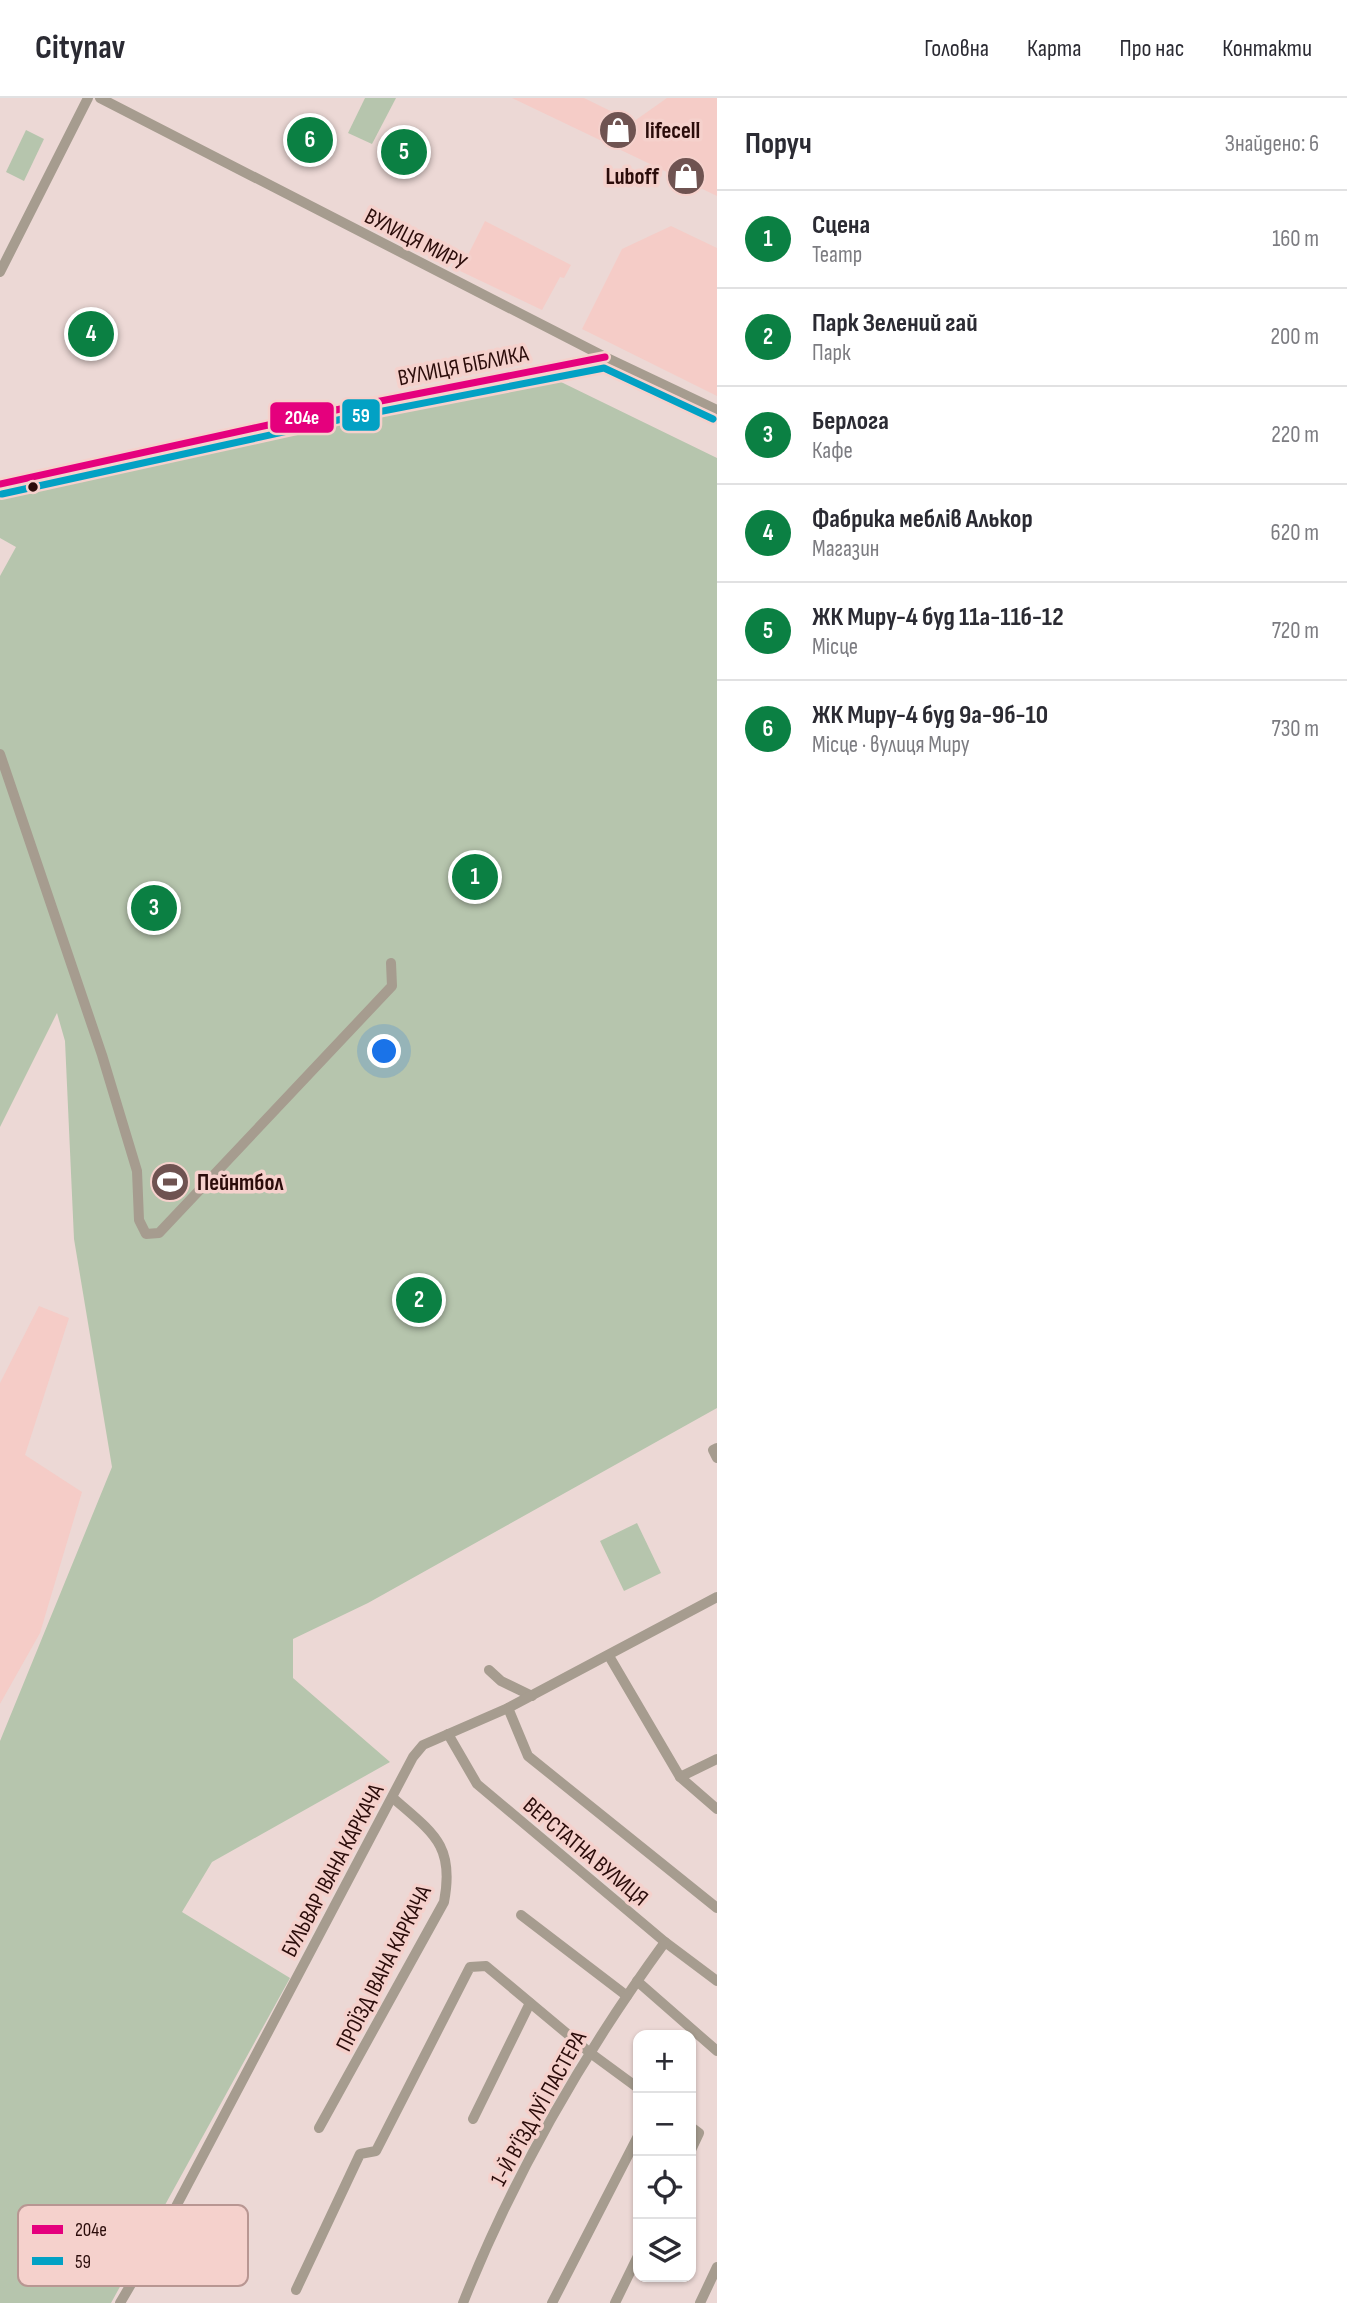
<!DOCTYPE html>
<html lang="uk">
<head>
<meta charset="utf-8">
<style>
  body { margin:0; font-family:"Sofia Sans Condensed",sans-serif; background:#f2f2f3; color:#2b2b33 }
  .controls { position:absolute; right:21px; bottom:21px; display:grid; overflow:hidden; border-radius:14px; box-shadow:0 2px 5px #0004 }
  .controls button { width:63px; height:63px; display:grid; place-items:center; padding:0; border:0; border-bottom:2px solid #e1e1e2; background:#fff; color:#2b2b33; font:35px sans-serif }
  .you { position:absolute; left:385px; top:954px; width:24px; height:24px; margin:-18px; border:5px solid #fff; border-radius:50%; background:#1a73e8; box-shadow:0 0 0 10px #1a73e833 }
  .badge { display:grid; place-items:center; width:46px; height:46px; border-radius:50%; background:#0b8043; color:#fff; font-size:23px; font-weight:700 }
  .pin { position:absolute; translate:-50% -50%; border:4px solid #fff; box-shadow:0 2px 7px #0006 }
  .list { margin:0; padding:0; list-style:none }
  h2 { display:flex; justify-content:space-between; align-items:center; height:91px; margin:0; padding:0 28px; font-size:30px }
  h2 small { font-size:23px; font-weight:400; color:#7c7c81 }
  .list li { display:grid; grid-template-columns:46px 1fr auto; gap:21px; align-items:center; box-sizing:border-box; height:98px; padding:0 28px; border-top:2px solid #e1e1e2 }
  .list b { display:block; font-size:26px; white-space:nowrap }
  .list p { margin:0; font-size:23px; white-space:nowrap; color:#7c7c81 }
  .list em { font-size:23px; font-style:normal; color:#7c7c81 }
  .icon { flex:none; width:38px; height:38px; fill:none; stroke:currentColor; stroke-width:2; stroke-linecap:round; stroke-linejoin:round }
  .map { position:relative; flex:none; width:717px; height:2205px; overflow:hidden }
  header { display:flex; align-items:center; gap:42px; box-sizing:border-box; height:98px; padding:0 35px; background:#fff; border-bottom:2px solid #e1e1e2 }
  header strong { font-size:33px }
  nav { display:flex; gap:38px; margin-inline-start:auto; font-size:24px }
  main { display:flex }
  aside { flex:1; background:#fff }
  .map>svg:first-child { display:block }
</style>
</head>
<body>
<header>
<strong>Citynav</strong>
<nav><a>Головна</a><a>Карта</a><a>Про нас</a><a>Контакти</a></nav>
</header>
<main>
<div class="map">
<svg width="717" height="2205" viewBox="0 0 717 2205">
  <rect width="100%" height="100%" fill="#ecd8d5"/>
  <g fill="#f5ccc7">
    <polygon points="512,0 584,0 633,24 667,0 717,0 717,98"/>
    <polygon points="485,123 571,167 564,180 560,179 542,212 460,173"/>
    <polygon points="671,128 717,150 717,298 582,231 622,151"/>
    <polygon points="39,1208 69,1220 25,1357 82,1394 40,1535 0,1606 0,1285"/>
  </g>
  <g fill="#b6c5ad">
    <polygon points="365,0 396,0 372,46 348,35"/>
    <polygon points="26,32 44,41 24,83 6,74"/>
    <polygon points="513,281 561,284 717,360 717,1310 368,1505 293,1541 293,1580 390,1664 212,1764 182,1814 290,1880 111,2205 0,2205 0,1643 112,1369 74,1141 65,943 57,915 0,1029 0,478 16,449 0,440 0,390"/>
    <polygon points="637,1425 661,1475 624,1493 600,1443"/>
  </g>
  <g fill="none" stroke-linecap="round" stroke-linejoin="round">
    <g stroke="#a69c8f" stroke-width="10">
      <polyline points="100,0 605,259 717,312"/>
      <polyline points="0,174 88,0"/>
      <polyline points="0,386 345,310 604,259"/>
      <polyline points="0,656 102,957 137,1073 139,1122 146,1136 159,1135 392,888 391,865"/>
      <polyline points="717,1350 713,1352 717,1360"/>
      <polyline points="609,1558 680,1679 717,1711"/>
      <polyline points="489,1572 501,1583 532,1598"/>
      <polyline points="508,1610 528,1658 717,1810"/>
      <polyline points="448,1636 477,1686 665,1844 717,1883"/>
      <polyline points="680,1679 717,1661"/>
      <polyline points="521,1817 627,1898"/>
      <polyline points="637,1883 717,1953"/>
      <polyline points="473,2021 530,1905"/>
      <polyline points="691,2029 699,2035 691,2052"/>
      <path d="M 319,2030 L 444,1804 C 455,1747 433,1735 393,1700"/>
      <polyline points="296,2192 360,2056 376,2053 470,1869 486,1868 589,1954 638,1990"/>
      <polyline points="120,2205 171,2118 413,1659 423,1647 508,1610 717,1499"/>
      <path d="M 463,2205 C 514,2077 584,1955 665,1844"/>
      <polyline points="552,2205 638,2038"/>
      <polyline points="615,2205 638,2158"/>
      <polyline points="700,2205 717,2169"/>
    </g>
    <defs>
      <polyline id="bus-1" points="0,386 345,310 605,259"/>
      <polyline id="bus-2" points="2,396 347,320 604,270 713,321"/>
    </defs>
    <use href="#bus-1" stroke="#f5d1cc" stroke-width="12"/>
    <use href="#bus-2" stroke="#f5d1cc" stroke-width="12"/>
    <use href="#bus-1" stroke="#e5007d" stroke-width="7"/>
    <use href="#bus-2" stroke="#02a1c4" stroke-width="7"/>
  </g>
  <defs>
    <symbol id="shop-disc" viewBox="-11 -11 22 22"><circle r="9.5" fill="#6f5351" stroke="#f5d1cc"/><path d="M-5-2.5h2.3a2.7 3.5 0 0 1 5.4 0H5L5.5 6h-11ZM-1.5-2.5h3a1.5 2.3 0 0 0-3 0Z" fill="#fff"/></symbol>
    <symbol id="stadium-disc" viewBox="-11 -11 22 22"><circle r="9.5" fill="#6f5351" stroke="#f5d1cc"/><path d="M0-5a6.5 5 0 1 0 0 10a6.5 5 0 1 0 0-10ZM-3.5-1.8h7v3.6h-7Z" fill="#fff"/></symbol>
  </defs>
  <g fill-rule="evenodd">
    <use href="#shop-disc" x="596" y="10" width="44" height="44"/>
    <use href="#shop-disc" x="664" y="56" width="44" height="44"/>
    <use href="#stadium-disc" x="148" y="1062" width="44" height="44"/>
  </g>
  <circle fill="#2b0c0a" stroke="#f5d1cc" stroke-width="2.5" cx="33" cy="389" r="6"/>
  <g text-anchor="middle" stroke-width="7" stroke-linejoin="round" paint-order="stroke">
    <g font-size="23" font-weight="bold" fill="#2b0c0a" stroke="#f5d1cc" text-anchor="start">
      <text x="645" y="40">lifecell</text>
      <text x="659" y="86" text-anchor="end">Luboff</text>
      <text x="197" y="1092">Пейнтбол</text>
    </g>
    <g font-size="23" fill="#2b0c0a" stroke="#f5d1cc">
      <text transform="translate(416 141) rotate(27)" y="8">ВУЛИЦЯ МИРУ</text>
      <text transform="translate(463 267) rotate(-11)" y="8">ВУЛИЦЯ БІБЛИКА</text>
      <text transform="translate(586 1753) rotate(40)" y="8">ВЕРСТАТНА ВУЛИЦЯ</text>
      <text transform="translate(332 1772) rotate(-62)" y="8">БУЛЬВАР ІВАНА КАРКАЧА</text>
      <text transform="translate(383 1870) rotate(-63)" y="8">ПРОЇЗД ІВАНА КАРКАЧА</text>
      <text transform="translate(538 2010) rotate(-61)" y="8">1-Й В’ЇЗД ЛУЇ ПАСТЕРА</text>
    </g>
  </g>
  <rect x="18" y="2107" width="230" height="81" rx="10" fill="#f5d1cc" stroke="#b89692" stroke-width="2"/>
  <rect x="32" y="2127" width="31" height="9" fill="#e5007d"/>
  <rect x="32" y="2159" width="31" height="8" fill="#02a1c4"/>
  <g font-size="19" fill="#2b0c0a">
    <text x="75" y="2138">204е</text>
    <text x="75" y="2170">59</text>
  </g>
  <g stroke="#f5d1cc" stroke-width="2.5">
    <rect x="341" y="300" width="40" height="34" rx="7" fill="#02a1c4"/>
    <rect x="269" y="303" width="66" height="33" rx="7" fill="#e5007d"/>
  </g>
  <g font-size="19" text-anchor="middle" font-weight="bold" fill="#fff">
    <text x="361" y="324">59</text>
    <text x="302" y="326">204е</text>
  </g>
</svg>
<div class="controls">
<button>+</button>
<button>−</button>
<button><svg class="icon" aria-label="locate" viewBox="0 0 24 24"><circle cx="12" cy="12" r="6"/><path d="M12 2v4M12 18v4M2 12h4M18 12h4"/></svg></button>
<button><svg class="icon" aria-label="layers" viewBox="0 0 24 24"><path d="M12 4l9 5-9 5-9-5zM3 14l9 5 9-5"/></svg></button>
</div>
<div class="you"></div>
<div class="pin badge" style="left:475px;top:779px">1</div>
<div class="pin badge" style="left:419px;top:1202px">2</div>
<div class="pin badge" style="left:154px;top:810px">3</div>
<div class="pin badge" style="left:91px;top:236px">4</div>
<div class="pin badge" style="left:404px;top:54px">5</div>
<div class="pin badge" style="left:310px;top:42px">6</div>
</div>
<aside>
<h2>Поруч<small>Знайдено: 6</small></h2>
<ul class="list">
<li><span class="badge">1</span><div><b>Сцена</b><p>Театр</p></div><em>160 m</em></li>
<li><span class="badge">2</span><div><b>Парк Зелений гай</b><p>Парк</p></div><em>200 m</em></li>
<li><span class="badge">3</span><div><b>Берлога</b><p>Кафе</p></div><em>220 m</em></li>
<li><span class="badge">4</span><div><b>Фабрика меблів Алькор</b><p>Магазин</p></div><em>620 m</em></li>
<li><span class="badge">5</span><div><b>ЖК Миру-4 буд 11а-11б-12</b><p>Місце</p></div><em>720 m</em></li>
<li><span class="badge">6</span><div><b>ЖК Миру-4 буд 9а-9б-10</b><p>Місце · вулиця Миру</p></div><em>730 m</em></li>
</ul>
</aside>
</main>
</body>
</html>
